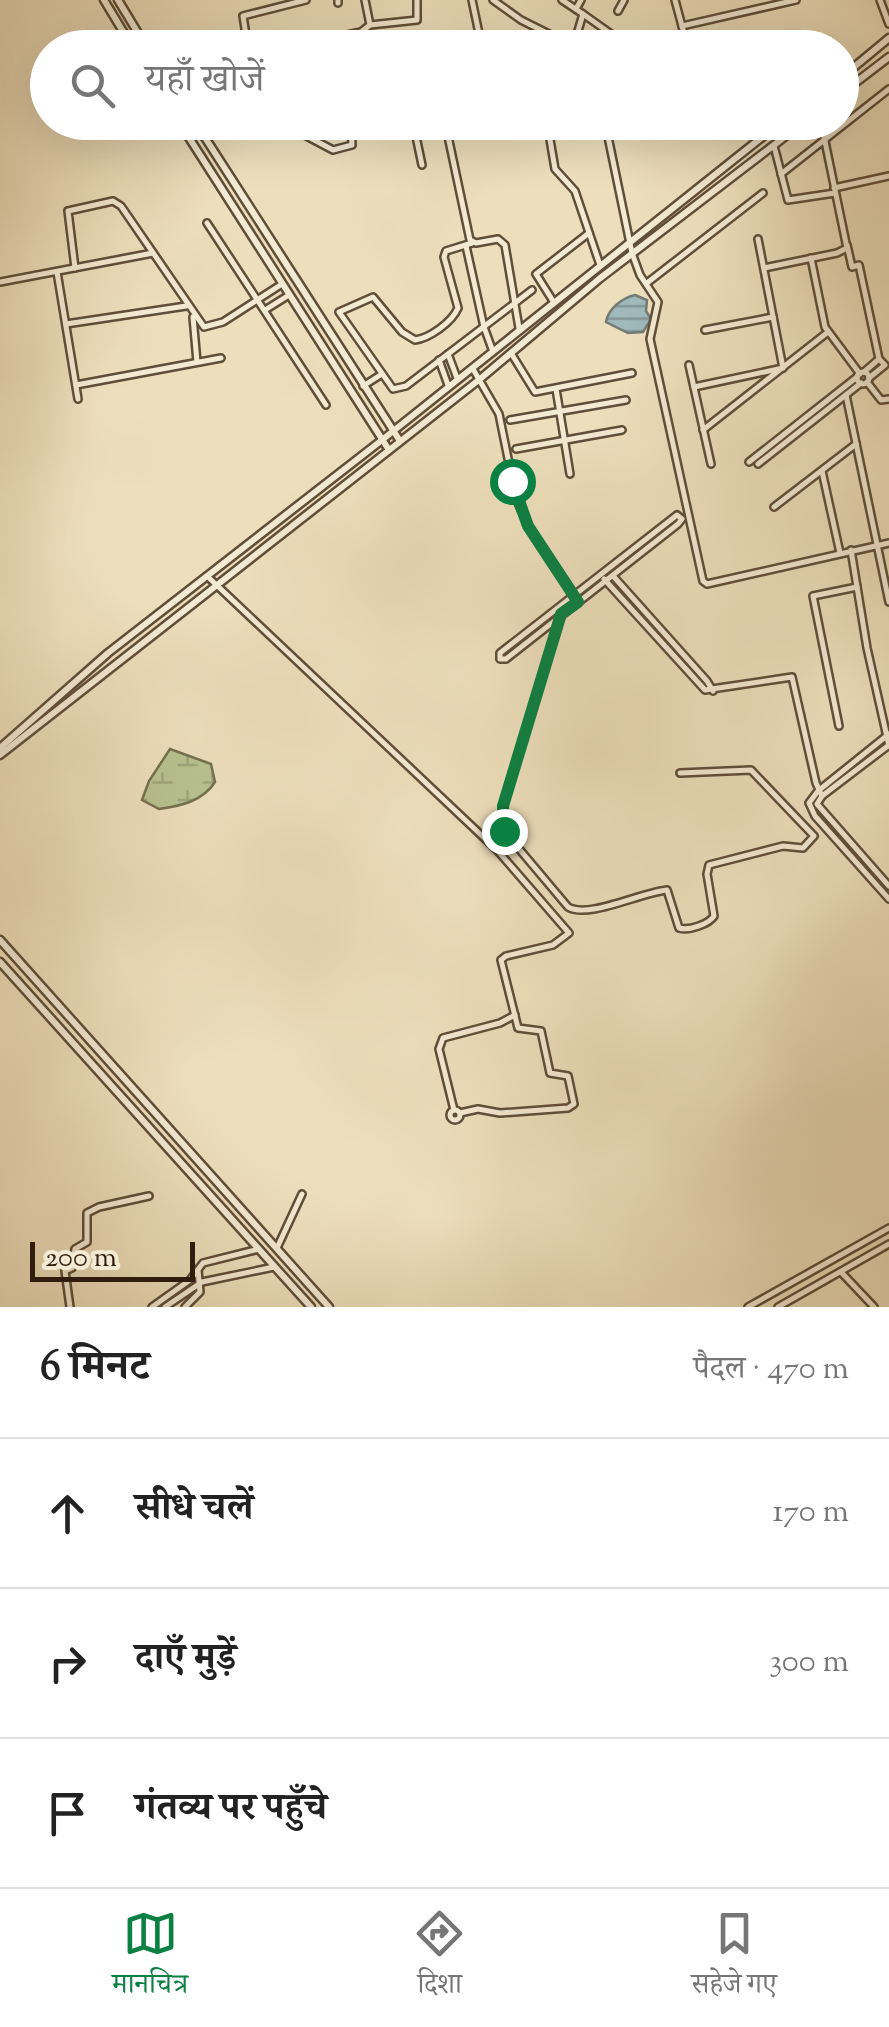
<!DOCTYPE html>
<html lang="hi">
<head>
<meta charset="utf-8">
<style>
  body { margin:0; font-family:"Sorts Mill Goudy","Noto Serif Devanagari",serif; background:#f6f6f6; color:#222 }
  .scale { position:absolute; left:30px; bottom:25px; width:165px; box-sizing:border-box; padding-left:10px; border:5px solid #301d0d; border-top:0; font-size:28px; line-height:35px; white-space:nowrap; color:#301d0d; -webkit-text-stroke:8px #f3ead3; paint-order:stroke }
  .stop { position:absolute; width:30px; height:30px; margin:-22px; border:8px solid #0b8043; border-radius:50%; background:#fff }
  .stop.end { background:#0b8043; border-color:#fff; box-shadow:0 2px 10px #0008 }
  .list { margin:0; padding:0; list-style:none }
  h2 { display:flex; justify-content:space-between; align-items:center; height:130px; margin:0; padding:0 40px; font-size:42px }
  h2 small { font-size:32px; font-weight:400; color:#767676 }
  .list li { display:grid; grid-template-columns:65px 1fr auto; gap:30px; align-items:center; box-sizing:border-box; height:150px; padding:0 40px; border-top:2px solid #e0e0e0 }
  .list b { display:block; font-size:38px; white-space:nowrap }
  .list em { font-size:32px; font-style:normal; color:#767676 }
  .icon { flex:none; width:55px; height:55px; fill:none; stroke:currentColor; stroke-width:2; stroke-linecap:round; stroke-linejoin:round }
  .map { position:relative; flex:none; width:889px; height:1307px; overflow:hidden }
  .search { position:absolute; background:#fff; box-shadow:0 10px 40px #0002; left:30px; right:30px; top:30px; height:110px; display:flex; align-items:center; gap:25px; box-sizing:border-box; padding:0 35px; border-radius:55px; color:#767676; font-size:38px }
  .sheet { height:580px; background:#fff }
  nav { display:flex; justify-content:space-around; align-items:center; box-sizing:border-box; height:140px; border-top:2px solid #e0e0e0; background:#fff; font-size:28px; color:#767676 }
  nav a { display:grid; justify-items:center; gap:5px }
  nav .on { color:#0b8043 }
  .map>svg:first-child { display:block }
</style>
</head>
<body>
<div class="map">
<svg width="889" height="1307" viewBox="0 0 889 1307">
  <defs>
    <pattern id="wetland-marsh" width="20" height="14" patternUnits="userSpaceOnUse" patternTransform="scale(2.5)"><rect width="20" height="14" fill="#b8c291"/><path d="M1 5h8M5 5V1M11 12h8M15 12V8" fill="none" stroke="#9ea67c"/></pattern>
    <pattern id="water-rules" width="6" height="5" patternUnits="userSpaceOnUse" patternTransform="scale(2.5)"><rect width="6" height="5" fill="#9fb9bc"/><path d="M0 2.5h6" fill="none" stroke="#829697"/></pattern>
  </defs>
  <rect width="100%" height="100%" fill="#eddfbc"/>
  <filter id="stains"><feTurbulence type="fractalNoise" baseFrequency=".002" numOctaves="4"/><feColorMatrix values="0 0 0 0 .2 0 0 0 0 .09 0 0 0 0 .02 0 0 0 .5 -.17"/></filter>
  <radialGradient id="worn" r=".72"><stop offset=".6" stop-color="#630" stop-opacity="0"/><stop offset="1" stop-color="#630" stop-opacity=".3"/></radialGradient>
  <path fill="url(#wetland-marsh)" stroke="#74704f" stroke-width="2.5" d="M 170,749 L 211,764 L 215,782 C 203,801 181,806 159,809 L 142,800 L 149,781 Z"/>
  <path fill="url(#water-rules)" stroke="#737b76" stroke-width="2.5" d="M 635,295 L 647,300 L 646,311 L 651,319 L 643,332 L 628,333 L 606,322 C 608,309 622,298 635,295 Z"/>
  <g fill="none" stroke-linecap="round" stroke-linejoin="round">
    <defs>
      <g id="minor">
        <polyline points="338,0 338,3"/>
        <polyline points="365,0 370,25"/>
        <polyline points="472,0 482,48"/>
        <polyline points="493,0 521,20 573,46"/>
        <polyline points="562,0 583,14 573,48"/>
        <polyline points="880,0 889,24"/>
        <polyline points="576,9 581,0"/>
        <polyline points="618,11 624,0"/>
        <polyline points="583,14 631,48"/>
        <polyline points="682,26 796,0"/>
        <polyline points="413,35 415,48"/>
        <polyline points="248,48 243,16 306,0"/>
        <polyline points="324,48 328,39 361,32 370,25 417,20 417,0"/>
        <polyline points="668,48 686,41 675,0"/>
        <polyline points="280,122 333,150 352,145 351,122"/>
        <polyline points="413,122 422,165"/>
        <polyline points="445,122 470,240 476,243 498,239 505,245 519,328"/>
        <polyline points="547,122 555,169 575,191 600,265"/>
        <polyline points="605,122 632,253 640,275 658,302 650,339 703,581 707,584 889,543"/>
        <polyline points="774,146 788,200 835,193"/>
        <polyline points="781,174 889,89"/>
        <polyline points="834,188 889,176"/>
        <polyline points="207,223 326,405"/>
        <path d="M 472,243 L 446,251 L 444,257 L 458,308 C 452,322 430,338 415,340 L 402,332 L 373,297 L 339,312 L 393,389 L 406,386 L 532,290"/>
        <polyline points="847,245 852,267 859,265 879,359 885,365 869,378"/>
        <polyline points="466,246 484,327 492,349"/>
        <polyline points="811,258 825,327 860,374"/>
        <polyline points="75,268 68,211 113,201 121,206 204,327 223,322 282,284"/>
        <polyline points="764,268 837,253 847,248 821,122"/>
        <polyline points="57,272 78,399"/>
        <polyline points="0,282 153,253"/>
        <polyline points="647,283 763,193"/>
        <polyline points="553,301 536,274 589,233"/>
        <polyline points="265,310 289,295"/>
        <polyline points="193,317 197,362"/>
        <polyline points="66,324 186,306"/>
        <polyline points="705,330 773,317"/>
        <polyline points="511,353 535,392 632,373"/>
        <polyline points="448,354 457,378"/>
        <polyline points="439,360 448,385"/>
        <polyline points="689,365 711,464"/>
        <polyline points="473,369 499,414 516,498 528,526 575,597"/>
        <polyline points="864,372 879,359"/>
        <circle cx="863" cy="378" r="6"/>
        <polyline points="867,382 881,400 889,399"/>
        <polyline points="76,385 221,358"/>
        <polyline points="363,386 382,374"/>
        <polyline points="694,387 783,368 758,239"/>
        <polyline points="556,389 570,474"/>
        <polyline points="846,395 889,602"/>
        <polyline points="510,420 626,400"/>
        <polyline points="703,430 828,332"/>
        <polyline points="516,449 622,430"/>
        <polyline points="749,462 857,377"/>
        <polyline points="758,464 861,383"/>
        <polyline points="822,471 840,553"/>
        <polyline points="774,507 856,444"/>
        <polygon points="677,515 682,519 678,524 506,659 500,659 500,653"/>
        <polyline points="851,550 867,648 889,746"/>
        <polyline points="207,576 497,850 569,933 553,945 506,956 501,960 518,1028 541,1031 550,1073 568,1076 574,1104 568,1108 500,1113 478,1109 460,1113"/>
        <polyline points="614,577 707,681 713,691"/>
        <polyline points="604,579 705,690 792,677 816,783 822,796"/>
        <path d="M 561,614 L 503,806 L 504,831 L 568,907 C 588,919 639,893 667,890 L 679,928 C 689,931 709,924 714,916 L 707,874 L 709,865 L 783,846 L 803,848 L 814,836 L 751,770 L 680,773"/>
        <polyline points="839,726 813,596 857,587"/>
        <polyline points="889,734 818,791 809,803 815,816 889,899"/>
        <polyline points="889,745 822,796 817,804 889,886"/>
        <circle cx="455" cy="1115" r="5"/>
        <polyline points="454,1110 439,1049 443,1038 500,1023 515,1015"/>
        <polyline points="277,1248 302,1194"/>
        <polyline points="841,1272 874,1307"/>
        <polyline points="70,1307 65,1271 72,1268 75,1249 87,1242 87,1213 99,1207 149,1196"/>
        <polyline points="152,1307 190,1280 203,1263 259,1249"/>
        <polyline points="165,1307 202,1282 274,1267"/>
        <polyline points="185,1307 200,1292 198,1270"/>
        <polyline points="748,1307 889,1228"/>
        <polyline points="778,1307 889,1244"/>
      </g>
      <g id="tertiary">
        <polyline points="104,0 133,48"/>
        <polyline points="118,0 147,48"/>
        <polyline points="842,77 889,38"/>
        <polyline points="842,93 889,57"/>
        <polyline points="179,122 389,450"/>
        <polyline points="195,122 400,441"/>
        <polyline points="0,748 108,653 382,440 781,122"/>
        <polyline points="0,755 480,379 599,279 804,122"/>
        <polyline points="0,940 329,1307"/>
        <polyline points="0,962 311,1307"/>
      </g>
    </defs>
    <use href="#minor" stroke="#5f4e39" stroke-width="10"/>
    <use href="#tertiary" stroke="#5f4e39" stroke-width="11"/>
    <use href="#minor" stroke="#f3ead3" stroke-width="5"/>
    <use href="#tertiary" stroke="#f3ead3" stroke-width="6"/>
  </g>
  <g fill="none" stroke-linecap="round" stroke-linejoin="round">
    <polyline stroke="#0b8043" stroke-width="12" points="504,831 503,806 561,614 578,602 528,526 512,481"/>
  </g>
  <rect width="100%" height="100%" filter="url(#stains)"/>
  <rect width="100%" height="100%" fill="url(#worn)"/>
</svg>
<div class="scale">200 m</div>
<div class="stop" style="left:512px;top:481px"></div>
<div class="stop end" style="left:504px;top:831px"></div>
<div class="search"><svg class="icon" aria-label="search" viewBox="0 0 24 24"><circle cx="10" cy="10" r="6"/><path d="M15 15l6 6"/></svg>यहाँ खोजें</div>
</div>
<section class="sheet">
<h2>6 मिनट<small>पैदल · 470 m</small></h2>
<ul class="list">
<li><svg class="icon" aria-label="ahead" viewBox="0 0 24 24"><path d="M12 20V5M6 11l6-6 6 6"/></svg><div><b>सीधे चलें</b></div><em>170 m</em></li>
<li><svg class="icon" aria-label="right" viewBox="0 0 24 24"><path d="M7 20v-9h11M14 6l5 5-5 5"/></svg><div><b>दाएँ मुड़ें</b></div><em>300 m</em></li>
<li><svg class="icon" aria-label="arrive" viewBox="0 0 24 24"><path d="M6 21V4h12l-3 4 3 4H6"/></svg><div><b>गंतव्य पर पहुँचे</b></div></li>
</ul>
</section>
<nav>
<a class="on"><svg class="icon" aria-label="map" viewBox="0 0 24 24"><path d="M3 6l6-2 6 2 6-2v14l-6 2-6-2-6 2zM9 4v14M15 6v14"/></svg>मानचित्र</a>
<a><svg class="icon" aria-label="directions" viewBox="0 0 24 24"><path d="M12 3l9 9-9 9-9-9zM9 14v-3h6M13 9l2 2-2 2"/></svg>दिशा</a>
<a><svg class="icon" aria-label="saved" viewBox="0 0 24 24"><path d="M7 4h10v16l-5-4-5 4z"/></svg>सहेजे गए</a>
</nav>
</body>
</html>
